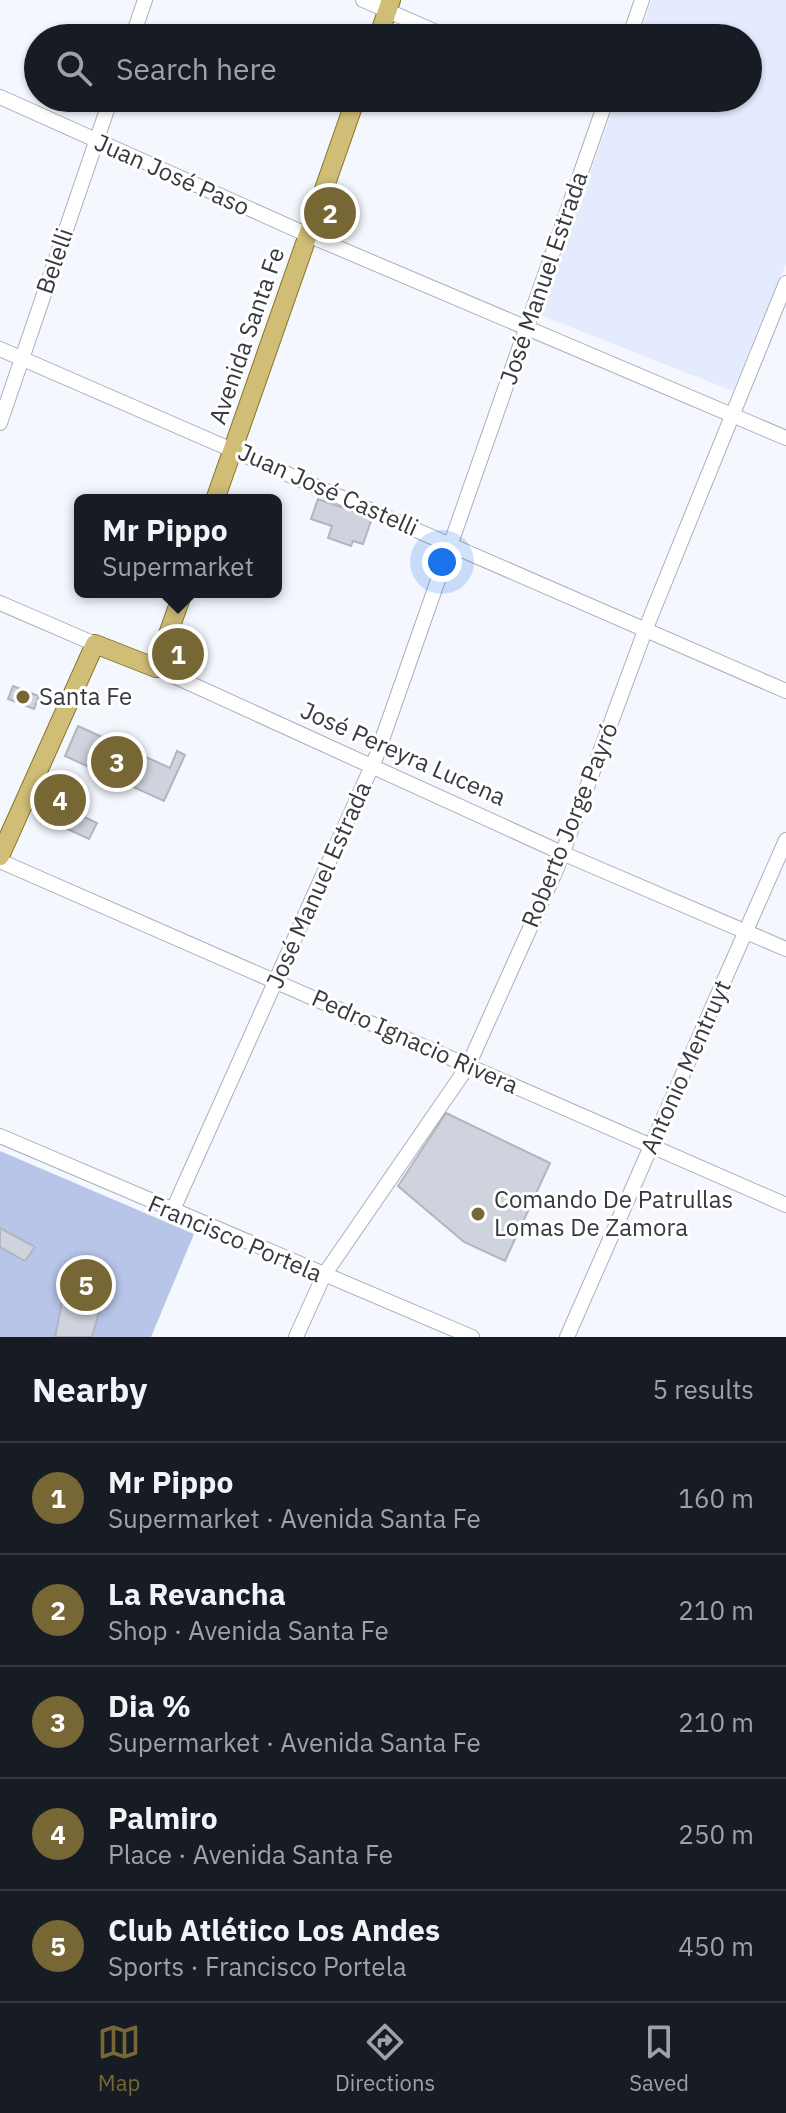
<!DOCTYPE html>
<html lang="en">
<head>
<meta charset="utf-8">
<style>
  body { margin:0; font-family:"IBM Plex Sans",sans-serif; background:#20242c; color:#f1f3f6 }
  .you { position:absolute; left:442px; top:562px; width:28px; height:28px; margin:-20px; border:6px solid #fff; border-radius:50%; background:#1a73e8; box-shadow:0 0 0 12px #1a73e833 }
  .badge { display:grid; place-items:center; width:52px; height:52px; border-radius:50%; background:#776735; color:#fff; font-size:26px; font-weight:700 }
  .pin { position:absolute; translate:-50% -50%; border:4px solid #fff; box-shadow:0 2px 8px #0006 }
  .popup { position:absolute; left:74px; top:494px; width:208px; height:104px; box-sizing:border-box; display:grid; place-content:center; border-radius:12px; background:#171b24; filter:drop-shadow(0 2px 6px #0005); font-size:26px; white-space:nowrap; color:#9ea1a6 }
  .popup b { font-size:30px; color:#f1f3f6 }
  .popup::after { content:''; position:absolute; left:50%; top:100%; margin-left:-16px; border:16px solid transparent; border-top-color:#171b24 }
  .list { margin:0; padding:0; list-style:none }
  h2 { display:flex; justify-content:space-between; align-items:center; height:104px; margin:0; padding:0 32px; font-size:34px }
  h2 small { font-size:26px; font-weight:400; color:#9ea1a6 }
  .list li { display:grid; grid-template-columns:52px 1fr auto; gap:24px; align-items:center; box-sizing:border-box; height:112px; padding:0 32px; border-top:2px solid #363941 }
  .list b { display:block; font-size:30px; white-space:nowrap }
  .list p { margin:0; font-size:26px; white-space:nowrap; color:#9ea1a6 }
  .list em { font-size:26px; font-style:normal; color:#9ea1a6 }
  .icon { flex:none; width:44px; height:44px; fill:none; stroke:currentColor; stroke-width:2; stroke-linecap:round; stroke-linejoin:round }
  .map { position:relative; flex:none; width:786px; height:1337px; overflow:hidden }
  .search { position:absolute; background:#171b24; box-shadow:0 2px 6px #0004; left:24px; right:24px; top:24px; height:88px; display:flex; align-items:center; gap:20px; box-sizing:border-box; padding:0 28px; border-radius:44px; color:#9ea1a6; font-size:30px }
  .sheet { height:664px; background:#171b24 }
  nav { display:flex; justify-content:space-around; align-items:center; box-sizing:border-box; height:112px; border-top:2px solid #363941; background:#171b24; font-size:22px; color:#9ea1a6 }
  nav a { display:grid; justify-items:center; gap:4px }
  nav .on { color:#776735 }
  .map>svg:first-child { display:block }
</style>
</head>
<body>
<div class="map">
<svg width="786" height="1337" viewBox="0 0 786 1337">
  <rect width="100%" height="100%" fill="#f4f7fe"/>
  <polygon fill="#e4ebfe" points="652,0 786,0 786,264 733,391 540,315 617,98 748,98 748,38 638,38"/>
  <polygon fill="#b7c5e9" points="0,1151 194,1234 151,1337 0,1337"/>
  <g fill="#ced3de" stroke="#b0b5c0" stroke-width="2">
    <polygon points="318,499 372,518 363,544 353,541 351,546 328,538 332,526 311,519"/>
    <polygon points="180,638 189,641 181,662 174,654"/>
    <polygon points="13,686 39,696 34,709 8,699"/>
    <polygon points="78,726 170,768 177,751 185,755 164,801 65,756"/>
    <polygon points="55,780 78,791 69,810 97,823 89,839 39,816"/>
    <polygon points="446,1113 550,1163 505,1261 464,1242 398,1186"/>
    <polygon points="0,1228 35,1247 25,1261 0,1247"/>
    <polygon points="104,1265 103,1297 92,1337 55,1337 69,1267"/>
  </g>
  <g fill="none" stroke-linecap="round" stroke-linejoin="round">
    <defs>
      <g id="minor">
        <polyline points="363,0 450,38"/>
        <polyline points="132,38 145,0"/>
        <polyline points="629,38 642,0"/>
        <polyline points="0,97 308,235 786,438"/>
        <polyline points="587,98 604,106"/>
        <polyline points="0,349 786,691"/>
        <polyline points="0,423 111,98"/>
        <polyline points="0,603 95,644"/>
        <polyline points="156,668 562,853 786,949"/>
        <polyline points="0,861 786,1205"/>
        <polyline points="0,1136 472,1337"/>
        <polyline points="172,1212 376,757 607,98"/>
        <polyline points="296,1337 324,1275 468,1066 557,868 646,628 786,283"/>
        <polyline points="567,1337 786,840"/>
      </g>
      <g id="major">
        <polyline points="378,38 391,0"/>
        <polyline points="215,500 356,98"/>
        <polyline points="0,856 95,644 156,668 183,592"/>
      </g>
    </defs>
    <use href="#minor" stroke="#abafbb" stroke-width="16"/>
    <use href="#major" stroke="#877329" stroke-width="20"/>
    <use href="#minor" stroke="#fff" stroke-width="14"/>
    <use href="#major" stroke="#d0be77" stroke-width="18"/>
  </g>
  <g fill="#776735" stroke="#fff" stroke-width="3">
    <circle cx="23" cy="697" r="8"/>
    <circle cx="478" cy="1214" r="8"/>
  </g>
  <g text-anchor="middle" stroke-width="6" stroke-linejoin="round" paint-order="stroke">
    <g font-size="24" fill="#393a3f" stroke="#fff">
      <text transform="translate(172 175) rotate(24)" y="8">Juan José Paso</text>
      <text transform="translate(55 261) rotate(-71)" y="8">Belelli</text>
      <text transform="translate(544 278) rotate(-71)" y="8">José Manuel Estrada</text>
      <text transform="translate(247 336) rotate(-71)" y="8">Avenida Santa Fe</text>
      <text transform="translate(328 490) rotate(24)" y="8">Juan José Castelli</text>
      <text transform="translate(403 754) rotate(24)" y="8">José Pereyra Lucena</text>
      <text transform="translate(570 825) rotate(-68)" y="8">Roberto Jorge Payró</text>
      <text transform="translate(319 885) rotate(-66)" y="8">José Manuel Estrada</text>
      <text transform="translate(415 1042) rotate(24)" y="8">Pedro Ignacio Rivera</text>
      <text transform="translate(686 1067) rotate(-66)" y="8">Antonio Mentruyt</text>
      <text transform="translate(235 1239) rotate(23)" y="8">Francisco Portela</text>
    </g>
    <g font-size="24" fill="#393a3f" stroke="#fff" text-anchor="start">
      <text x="39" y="705">Santa Fe</text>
      <text x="494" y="1208">Comando De Patrullas<tspan x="494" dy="28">Lomas De Zamora</tspan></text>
    </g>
  </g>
</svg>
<div class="you"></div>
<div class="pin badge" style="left:178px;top:654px">1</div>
<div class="popup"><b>Mr Pippo</b>Supermarket</div>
<div class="pin badge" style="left:330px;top:213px">2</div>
<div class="pin badge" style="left:117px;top:762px">3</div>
<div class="pin badge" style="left:60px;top:800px">4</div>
<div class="pin badge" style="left:86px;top:1285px">5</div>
<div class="search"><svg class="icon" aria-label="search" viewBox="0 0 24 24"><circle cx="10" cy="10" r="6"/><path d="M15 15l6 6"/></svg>Search here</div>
</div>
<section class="sheet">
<h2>Nearby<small>5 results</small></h2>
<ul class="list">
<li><span class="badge">1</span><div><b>Mr Pippo</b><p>Supermarket · Avenida Santa Fe</p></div><em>160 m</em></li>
<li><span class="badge">2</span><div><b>La Revancha</b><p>Shop · Avenida Santa Fe</p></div><em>210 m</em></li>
<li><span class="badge">3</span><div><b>Dia %</b><p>Supermarket · Avenida Santa Fe</p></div><em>210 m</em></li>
<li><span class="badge">4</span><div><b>Palmiro</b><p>Place · Avenida Santa Fe</p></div><em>250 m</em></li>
<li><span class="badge">5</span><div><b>Club Atlético Los Andes</b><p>Sports · Francisco Portela</p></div><em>450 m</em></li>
</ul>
</section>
<nav>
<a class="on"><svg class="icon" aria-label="map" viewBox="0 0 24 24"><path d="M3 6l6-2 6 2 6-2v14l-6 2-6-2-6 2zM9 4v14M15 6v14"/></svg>Map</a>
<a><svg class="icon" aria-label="directions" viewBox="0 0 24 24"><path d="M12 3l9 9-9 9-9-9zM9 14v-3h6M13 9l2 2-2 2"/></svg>Directions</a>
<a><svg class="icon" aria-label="saved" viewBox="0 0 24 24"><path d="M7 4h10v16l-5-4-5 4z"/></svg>Saved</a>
</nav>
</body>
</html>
